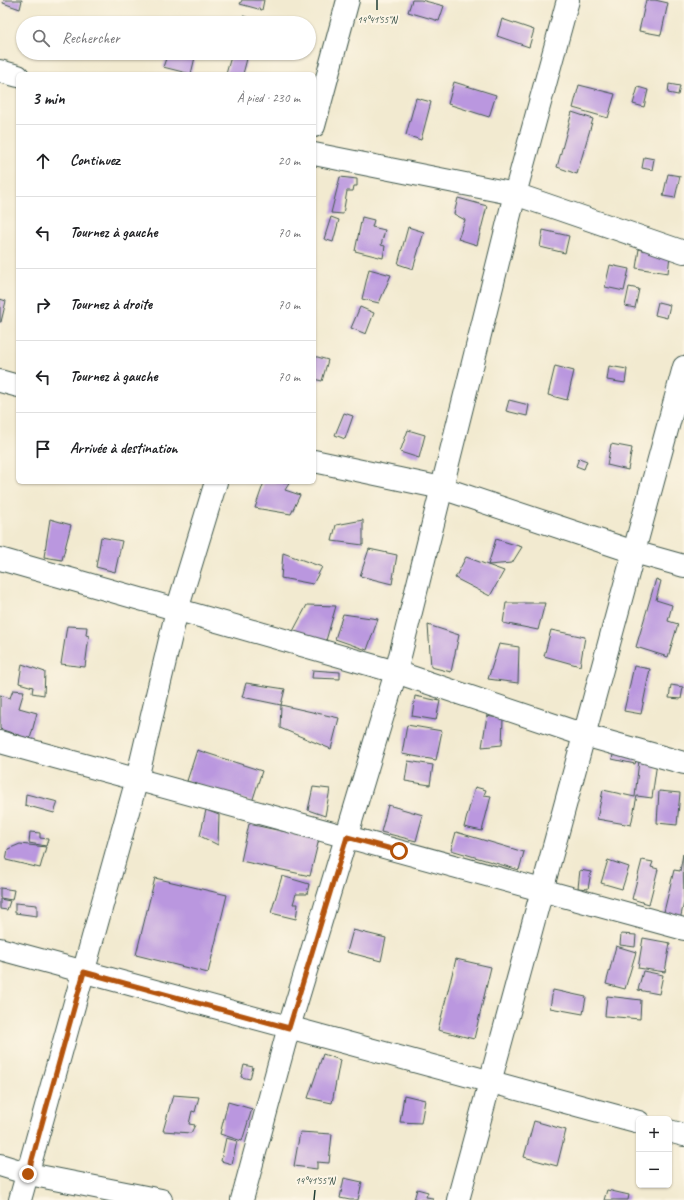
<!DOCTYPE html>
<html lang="fr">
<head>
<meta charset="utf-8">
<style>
  body { margin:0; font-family:Caveat,sans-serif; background:#f6f6f6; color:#202124 }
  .controls { position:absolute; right:12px; bottom:12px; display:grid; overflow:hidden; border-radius:6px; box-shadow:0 1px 3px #0004 }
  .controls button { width:36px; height:36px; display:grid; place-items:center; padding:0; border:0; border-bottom:1px solid #e0e0e0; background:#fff; color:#202124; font:20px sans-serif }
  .stop { position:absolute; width:12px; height:12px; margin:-9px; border:3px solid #b45309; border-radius:50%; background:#fff }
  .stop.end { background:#b45309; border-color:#fff; box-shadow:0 1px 4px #0008 }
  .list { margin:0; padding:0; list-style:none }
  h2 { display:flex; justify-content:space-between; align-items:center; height:52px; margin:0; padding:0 16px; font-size:17px }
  h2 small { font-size:13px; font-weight:400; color:#757577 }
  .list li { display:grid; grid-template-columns:26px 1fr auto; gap:12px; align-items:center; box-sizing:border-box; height:72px; padding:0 16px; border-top:1px solid #e0e0e0 }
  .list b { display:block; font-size:15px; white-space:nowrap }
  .list em { font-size:13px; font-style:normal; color:#757577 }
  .icon { flex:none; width:22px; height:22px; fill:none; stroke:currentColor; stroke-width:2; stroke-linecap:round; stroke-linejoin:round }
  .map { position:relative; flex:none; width:684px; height:1200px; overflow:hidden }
  .search { position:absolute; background:#fff; box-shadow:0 1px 3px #0004; left:16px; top:16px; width:300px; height:44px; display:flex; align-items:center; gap:10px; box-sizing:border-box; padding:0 14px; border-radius:22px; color:#757577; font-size:15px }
  .panel { position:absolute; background:#fff; box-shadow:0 1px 3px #0004; left:16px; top:72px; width:300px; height:412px; border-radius:6px }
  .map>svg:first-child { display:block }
</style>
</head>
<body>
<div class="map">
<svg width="684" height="1200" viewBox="0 0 684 1200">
  <rect width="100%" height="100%" fill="#fcf5e5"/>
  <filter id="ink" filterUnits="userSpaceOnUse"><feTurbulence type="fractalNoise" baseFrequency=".025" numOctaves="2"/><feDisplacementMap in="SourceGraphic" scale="8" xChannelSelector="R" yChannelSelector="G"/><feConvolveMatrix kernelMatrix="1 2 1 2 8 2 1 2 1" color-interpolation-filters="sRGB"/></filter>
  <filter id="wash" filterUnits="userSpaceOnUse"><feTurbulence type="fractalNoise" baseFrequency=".012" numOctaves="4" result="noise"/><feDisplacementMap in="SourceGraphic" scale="16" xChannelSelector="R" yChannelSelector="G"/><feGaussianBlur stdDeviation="0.9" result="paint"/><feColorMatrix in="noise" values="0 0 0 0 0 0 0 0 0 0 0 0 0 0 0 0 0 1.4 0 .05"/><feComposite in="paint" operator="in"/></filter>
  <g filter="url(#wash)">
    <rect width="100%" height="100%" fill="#f2ead0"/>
    <g id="blocks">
      <g fill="#ba97df">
        <polygon points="4,0 22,0 20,9 3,3"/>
        <polygon points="242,0 264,0 262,10 240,4"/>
        <polygon points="412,0 421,0 444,6 439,21 408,12"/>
        <polygon points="646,0 655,0 668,3 661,35 639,31"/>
        <polygon points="243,16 258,20 257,23 241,23"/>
        <polygon points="502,19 534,30 529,47 497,36"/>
        <polygon points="168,53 196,53 191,74 163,67"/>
        <polygon points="232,53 239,53 248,55 243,74 226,74"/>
        <polygon points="454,82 496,95 489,117 448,104"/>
        <polygon points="669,84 680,86 678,95 668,93"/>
        <polygon points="579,85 615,94 608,118 573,108"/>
        <polygon points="638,87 648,90 644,107 633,104"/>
        <polygon points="416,98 431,102 421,140 406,135"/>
        <polygon points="572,112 593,119 577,174 557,167"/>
        <polygon points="644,157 654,159 652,170 642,168"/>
        <polygon points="668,174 680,176 675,198 663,196"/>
        <polygon points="340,177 357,179 357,186 354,186 353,191 347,191 343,214 331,213"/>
        <polygon points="458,198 487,206 477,245 458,239 465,220 454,214"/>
        <polygon points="331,217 339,220 333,242 324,239"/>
        <polygon points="362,217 374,220 372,227 385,230 381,245 385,246 383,258 355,251"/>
        <polygon points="408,227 424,232 413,269 398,264"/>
        <polygon points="543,230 569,236 565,253 540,247"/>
        <polygon points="639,249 670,255 668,273 636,268"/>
        <polygon points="610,265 629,269 624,291 605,287"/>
        <polygon points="369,269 391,275 379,303 362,299"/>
        <polygon points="629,287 639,289 635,308 625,306"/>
        <polygon points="0,299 6,301 1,322 0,322"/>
        <polygon points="658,302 670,305 667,318 655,315"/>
        <polygon points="360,307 374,313 366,334 351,328"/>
        <polygon points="314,356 328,360 322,381 314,379"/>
        <polygon points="555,366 574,371 567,400 548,395"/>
        <polygon points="609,366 627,369 625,383 607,380"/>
        <polygon points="509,400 529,405 527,416 506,411"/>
        <polygon points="344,413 353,416 345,439 335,435"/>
        <polygon points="408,430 425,435 419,458 400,452"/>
        <polygon points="611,444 632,448 628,470 607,465"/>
        <polygon points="579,458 587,461 584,469 576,466"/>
        <polygon points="264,482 290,482 285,490 300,495 291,514 255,508"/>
        <polygon points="50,519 71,525 62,560 44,557"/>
        <polygon points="363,520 363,545 332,541 336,525"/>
        <polygon points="101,537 122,541 115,572 96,567"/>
        <polygon points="496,539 522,547 512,563 488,565"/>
        <polygon points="369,549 397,555 392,584 360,576"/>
        <polygon points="283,553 322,567 313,584 281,578"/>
        <polygon points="466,557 504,571 490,596 455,578"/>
        <polygon points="656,579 661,581 656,600 672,605 668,621 678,624 668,657 636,647"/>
        <polygon points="506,603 545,603 538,630 503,623"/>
        <polygon points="307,605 336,606 325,644 291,635"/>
        <polygon points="343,614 378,619 367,650 335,639"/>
        <polygon points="428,625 459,635 451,672 431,667"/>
        <polygon points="67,626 87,627 86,635 89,636 85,667 61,664"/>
        <polygon points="551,630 585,637 580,666 544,656"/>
        <polygon points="499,644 519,647 518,683 488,679"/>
        <polygon points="22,664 45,672 44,695 32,693 33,687 19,683"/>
        <polygon points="634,666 650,669 641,714 624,711"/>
        <polygon points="313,670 340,672 340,679 312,678"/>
        <polygon points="246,683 285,689 281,705 242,697"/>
        <polygon points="671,685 683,687 681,699 669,698"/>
        <polygon points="13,690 24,691 19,708 37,713 30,739 0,729 0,695 10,698"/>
        <polygon points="415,696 440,701 436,720 412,716"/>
        <polygon points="281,705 339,718 331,749 280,728"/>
        <polygon points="487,716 503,719 502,745 482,747"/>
        <polygon points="407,725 442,731 436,760 402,754"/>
        <polygon points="197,750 262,771 252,802 187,781"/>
        <polygon points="614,751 637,756 635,764 612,759"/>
        <polygon points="639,760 657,762 652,798 637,796 631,825 597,819 603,790 635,797"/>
        <polygon points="408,761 433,765 430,785 405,781"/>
        <polygon points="313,787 330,789 325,816 308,810"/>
        <polygon points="475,787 486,790 484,795 491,796 482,831 464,827"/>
        <polygon points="659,791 680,793 677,825 657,823"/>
        <polygon points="26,794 58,802 54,813 25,805"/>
        <polygon points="388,805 423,815 416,841 381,832"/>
        <polygon points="206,810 219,815 218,845 200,836"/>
        <polygon points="249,824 319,839 310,876 241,861"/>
        <polygon points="30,832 40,833 40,838 48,839 46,846 29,843"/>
        <polygon points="456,832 524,852 519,870 451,850"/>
        <polygon points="20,844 46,847 40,868 6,860 8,849"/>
        <polygon points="683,854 684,902 680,920 663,916 674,870 680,871"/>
        <polygon points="608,860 629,867 622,889 601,883"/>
        <polygon points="642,860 653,862 651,867 658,869 649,904 632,899"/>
        <polygon points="580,870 591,872 588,889 578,888"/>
        <polygon points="282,876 309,884 307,894 296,894 293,904 298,904 296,919 271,913"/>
        <polygon points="155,878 227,895 208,973 136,955"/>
        <polygon points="0,888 14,890 12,900 0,898"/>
        <polygon points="0,899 10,901 7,910 0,909"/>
        <polygon points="15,903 37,905 37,916 15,913"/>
        <polygon points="353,930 386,938 381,961 347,952"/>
        <polygon points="621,934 636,935 635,947 620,945"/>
        <polygon points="643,938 670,943 665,972 638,968"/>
        <polygon points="616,946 636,952 625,989 606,984"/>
        <polygon points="456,959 491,967 474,1039 438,1030"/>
        <polygon points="643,971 663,975 659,994 638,990"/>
        <polygon points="553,990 586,997 583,1014 550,1008"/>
        <polygon points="607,996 641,1000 640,1019 605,1016"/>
        <polygon points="323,1054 340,1060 332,1103 308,1098"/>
        <polygon points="244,1065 253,1067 250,1079 241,1077"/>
        <polygon points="173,1095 199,1097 195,1112 192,1111 189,1124 195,1125 191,1133 163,1131"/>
        <polygon points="404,1095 425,1100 421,1123 400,1122"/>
        <polygon points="228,1102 252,1109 242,1141 220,1134"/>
        <polygon points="534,1121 566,1130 557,1166 524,1157"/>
        <polygon points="300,1132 332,1134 329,1163 317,1162 317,1169 294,1166"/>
        <polygon points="226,1138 237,1141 232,1164 221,1161"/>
        <polygon points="344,1178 362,1182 358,1200 350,1200 340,1198"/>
        <polygon points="417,1189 428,1192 426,1197 433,1198 432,1200 414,1200"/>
        <polygon points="607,1190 629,1195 628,1200 604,1200"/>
      </g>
    </g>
  </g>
  <g filter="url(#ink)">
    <use href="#blocks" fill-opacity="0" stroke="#3f574b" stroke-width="1"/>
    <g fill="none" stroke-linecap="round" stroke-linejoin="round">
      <defs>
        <g id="minor">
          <polyline points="0,71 18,76"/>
          <polyline points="314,126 348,0"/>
          <polyline points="314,154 515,194 684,252"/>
          <polyline points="0,381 18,386"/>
          <polyline points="314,461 442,488 634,552 684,566"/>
          <polyline points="0,559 396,672 584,735 684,763"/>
          <polyline points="0,742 684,929"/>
          <polyline points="0,949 639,1122"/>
          <polyline points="669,1131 684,1135"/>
          <polyline points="0,1165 29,1174 161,1200"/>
          <polyline points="20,1200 137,779 177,610 216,482"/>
          <polyline points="242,1200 289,1027 396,672 515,194 568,0"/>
          <polyline points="458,1200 684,367"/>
        </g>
      </defs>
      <use href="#minor" stroke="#3f574b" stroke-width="24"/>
      <use href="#minor" stroke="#fff" stroke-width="22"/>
    </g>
  </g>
  <g fill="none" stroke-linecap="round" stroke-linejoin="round" filter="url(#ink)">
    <polyline stroke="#b45309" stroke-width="5" points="28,1174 84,972 289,1028 347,837 399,851"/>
  </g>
  <path fill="none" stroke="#1f3d34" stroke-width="1.5" d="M 377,10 L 377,0M 314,1200 L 315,1190"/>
  <g font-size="10" text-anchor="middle" fill="#1f3d34" stroke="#fcf5e5" stroke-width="4" stroke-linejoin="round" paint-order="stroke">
    <text x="377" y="23">14°41'55"N</text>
    <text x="315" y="1184">14°41'55"N</text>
  </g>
</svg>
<div class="controls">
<button>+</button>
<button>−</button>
</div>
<div class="stop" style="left:399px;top:851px"></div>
<div class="stop end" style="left:28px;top:1174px"></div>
<div class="search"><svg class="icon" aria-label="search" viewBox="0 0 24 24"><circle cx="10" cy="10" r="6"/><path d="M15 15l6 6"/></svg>Rechercher</div>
<section class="panel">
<h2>3 min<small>À pied · 230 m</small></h2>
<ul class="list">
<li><svg class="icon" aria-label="ahead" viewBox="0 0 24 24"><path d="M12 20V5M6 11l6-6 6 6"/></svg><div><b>Continuez</b></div><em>20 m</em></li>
<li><svg class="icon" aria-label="left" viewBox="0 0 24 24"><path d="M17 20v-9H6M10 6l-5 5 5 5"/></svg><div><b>Tournez à gauche</b></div><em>70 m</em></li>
<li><svg class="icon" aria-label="right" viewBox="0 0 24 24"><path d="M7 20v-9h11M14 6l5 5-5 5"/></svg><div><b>Tournez à droite</b></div><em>70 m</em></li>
<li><svg class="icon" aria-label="left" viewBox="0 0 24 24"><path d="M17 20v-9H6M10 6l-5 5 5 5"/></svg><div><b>Tournez à gauche</b></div><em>70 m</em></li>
<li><svg class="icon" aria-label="arrive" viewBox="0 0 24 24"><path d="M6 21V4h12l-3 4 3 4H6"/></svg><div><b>Arrivée à destination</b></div></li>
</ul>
</section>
</div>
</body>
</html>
